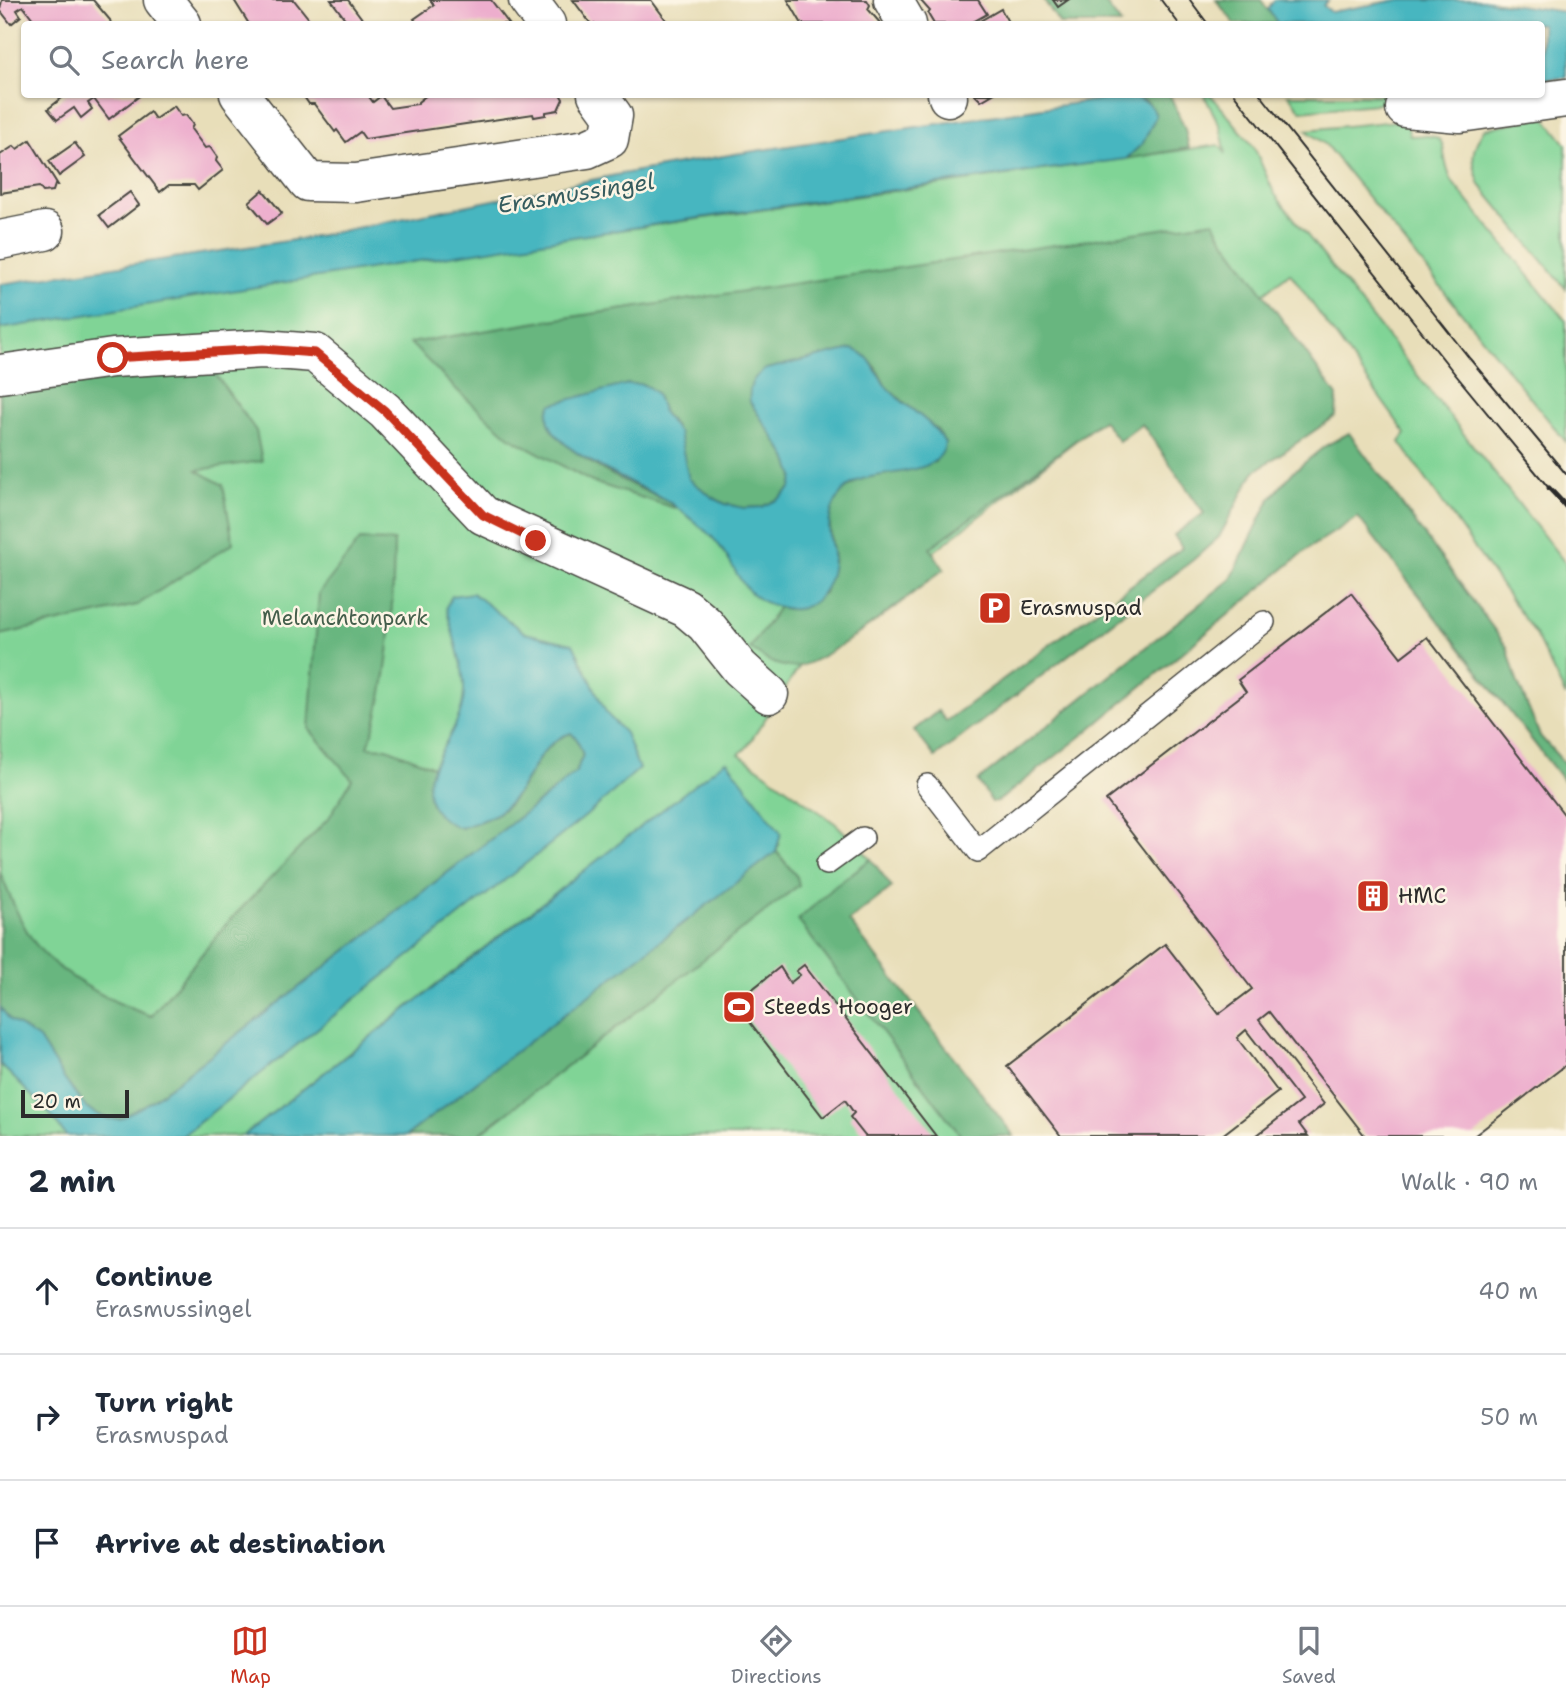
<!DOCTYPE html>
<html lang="en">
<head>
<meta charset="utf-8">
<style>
  body { margin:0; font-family:"Shantell Sans",sans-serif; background:#f6f6f7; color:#1f2937 }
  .scale { position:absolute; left:21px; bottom:18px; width:108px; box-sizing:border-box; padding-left:7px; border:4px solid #2b2b2b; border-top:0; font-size:19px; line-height:24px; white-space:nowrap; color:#2b2b2b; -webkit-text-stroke:5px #fcf5e5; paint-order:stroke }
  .stop { position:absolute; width:21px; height:21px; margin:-16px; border:5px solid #c8321e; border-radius:50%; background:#fff }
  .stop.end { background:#c8321e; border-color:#fff; box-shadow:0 2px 7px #0008 }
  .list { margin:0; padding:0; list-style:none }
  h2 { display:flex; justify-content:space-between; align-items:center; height:91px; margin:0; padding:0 28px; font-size:30px }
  h2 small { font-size:23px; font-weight:400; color:#747a83 }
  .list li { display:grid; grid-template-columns:46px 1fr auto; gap:21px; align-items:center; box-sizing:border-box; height:126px; padding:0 28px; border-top:2px solid #e0e1e3 }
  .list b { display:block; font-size:26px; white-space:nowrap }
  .list p { margin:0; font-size:23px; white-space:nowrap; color:#747a83 }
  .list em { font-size:23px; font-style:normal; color:#747a83 }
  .icon { flex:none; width:38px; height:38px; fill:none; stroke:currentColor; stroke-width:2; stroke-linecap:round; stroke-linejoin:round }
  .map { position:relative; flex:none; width:1566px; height:1136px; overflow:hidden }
  .search { position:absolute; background:#fff; box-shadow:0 2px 5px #0004; left:21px; right:21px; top:21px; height:77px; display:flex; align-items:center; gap:18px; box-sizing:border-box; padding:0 24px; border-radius:7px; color:#747a83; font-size:26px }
  .sheet { height:469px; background:#fff }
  nav { display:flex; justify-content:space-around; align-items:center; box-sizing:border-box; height:98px; border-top:2px solid #e0e1e3; background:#fff; font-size:19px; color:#747a83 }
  nav a { display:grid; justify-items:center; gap:4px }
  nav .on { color:#c8321e }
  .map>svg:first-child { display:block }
</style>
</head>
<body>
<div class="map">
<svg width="1566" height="1136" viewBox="0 0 1566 1136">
  <rect width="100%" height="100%" fill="#fcf5e5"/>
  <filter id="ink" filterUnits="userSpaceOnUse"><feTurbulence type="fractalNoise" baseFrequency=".0143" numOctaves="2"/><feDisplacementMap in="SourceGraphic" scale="14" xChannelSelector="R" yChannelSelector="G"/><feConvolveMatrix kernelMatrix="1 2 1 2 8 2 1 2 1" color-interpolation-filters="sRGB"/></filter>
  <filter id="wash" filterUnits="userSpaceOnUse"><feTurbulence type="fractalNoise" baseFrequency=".00686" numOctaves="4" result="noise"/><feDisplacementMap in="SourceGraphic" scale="28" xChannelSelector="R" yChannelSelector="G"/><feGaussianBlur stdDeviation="1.57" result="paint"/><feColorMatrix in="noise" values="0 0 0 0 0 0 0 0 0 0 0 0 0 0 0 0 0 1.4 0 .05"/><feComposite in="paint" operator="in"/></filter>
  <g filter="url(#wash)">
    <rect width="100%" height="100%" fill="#e8deb9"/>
    <g fill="#80d496" stroke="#568060" stroke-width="2">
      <polygon points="1204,95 1211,95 1254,147 1274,193 1566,564 1566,697 1535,634 1400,442 1406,434 1290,273 813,646 746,748 739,754 836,824 871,859 834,887 803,917 978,1136 436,1136 797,877 776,851 779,844 728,762 512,926 243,1136 0,1136 0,318 1219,145 1226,154 1220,126"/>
      <polygon points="1288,95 1473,95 1301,111"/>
      <path d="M 1544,116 L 1566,144 L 1566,289 L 1480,185 C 1471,160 1470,151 1484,129 Z"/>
      <path d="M 1406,120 L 1410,136 C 1453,133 1438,144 1449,174 C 1450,179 1454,184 1457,188 L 1566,321 L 1566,442 L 1326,145 L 1306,130 Z"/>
    </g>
    <g fill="#68b67f" stroke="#4a7055" stroke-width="2">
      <polygon points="1044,0 1103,0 1121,24 1060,24"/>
      <polygon points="1216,0 1261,0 1278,24 1235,24"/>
      <path d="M 1105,95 L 1170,95 L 1185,129 L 1189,148 L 1126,159 L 1143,143 L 1156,116 C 1149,93 1127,95 1108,98 Z"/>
      <path d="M 1214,221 L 1219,232 L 1337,396 L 1336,416 L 1254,472 L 1219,537 L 1193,560 L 935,757 L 914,730 L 938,711 L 946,721 L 1182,548 L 1174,535 L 1204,513 L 1142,424 L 1119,441 L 1103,420 L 930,548 L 944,569 C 916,590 824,666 794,667 C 776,667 764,659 750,648 L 779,607 L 788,609 L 824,593 L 834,559 L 829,520 L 834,503 L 843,491 L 860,479 L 904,471 L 935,462 L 945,443 L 937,430 L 886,387 L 875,366 L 852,349 L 766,369 L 750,402 L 787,457 L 794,476 L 791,488 L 779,499 L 762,507 L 744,508 L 725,504 L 712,497 L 689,479 L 684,464 L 682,445 L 674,425 L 663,413 L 656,393 L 642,384 L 552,430 C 579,464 632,484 670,503 L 678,509 L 592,482 L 511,438 L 459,392 L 410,343 L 551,320 Z"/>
      <polygon points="170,369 213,371 256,431 262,461 197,470 223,485 233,543 137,605 0,635 0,389"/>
      <polygon points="1349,433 1507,647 1517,681 1540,736 1566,765 1566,784 1358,517 1309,548 1084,734 997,802 992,802 978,781 1231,579 1270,499 1293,472 1325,446"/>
      <path d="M 360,540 L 394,541 C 393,610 390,682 368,747 L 387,748 L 434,767 L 429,788 L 431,804 L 461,828 C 477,822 494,818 507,806 C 532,782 535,745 571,733 L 577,739 L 583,755 L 576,772 L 552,792 L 150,1102 L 120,1119 L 108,1119 L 87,1109 L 65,1080 L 39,1039 L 10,1020 L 0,1007 L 0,872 C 9,894 17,916 30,936 C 53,973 111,1002 151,1016 L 229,921 L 329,818 L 352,779 L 309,729 L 319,593 Z"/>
      <polygon points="776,851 797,877 799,885 477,1136 406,1136"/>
      <polygon points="871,859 892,887 849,921 1014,1136 961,1136 798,920 834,887"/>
    </g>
    <g fill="#47b6c0" stroke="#397076" stroke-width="2">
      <polygon points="1274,0 1329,0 1323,5 1331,12 1397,0 1482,0 1566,12 1566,78 1542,79 1542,24 1278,24 1268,9"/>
      <path d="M 1130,95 C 1142,100 1152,103 1156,116 L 1143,143 L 1126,159 C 750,207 374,267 0,329 L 0,284 L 307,238 L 616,175 L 735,154 Z"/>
      <path d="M 852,349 C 873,355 873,370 885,385 C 902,406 931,418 945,443 C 941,480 875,467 850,485 C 834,497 827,517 830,536 C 830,544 834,550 833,557 C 833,578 823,602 802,608 C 794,611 784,608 776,606 C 738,597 737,563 713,538 C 701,526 686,515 672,504 C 650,487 524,445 552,404 L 628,384 L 642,384 L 650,388 L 656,393 L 663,413 L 679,433 L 689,479 L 712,497 L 725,504 L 744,508 L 762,507 L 779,499 L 791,488 L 794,476 L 787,457 L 750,402 C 748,387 752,377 766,369 Z"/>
      <path d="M 472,593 L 525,633 L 573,644 L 607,714 L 625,733 L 639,769 L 587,815 L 182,1136 L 66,1136 L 49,1113 L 0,1064 L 0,1007 L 10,1020 L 39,1039 L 65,1080 L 87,1109 L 108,1119 L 120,1119 L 150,1102 L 552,792 L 576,772 L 583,755 L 577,739 L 571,733 C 535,744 532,782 506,806 C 494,818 477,822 461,828 C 435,820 421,797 432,770 C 443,743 463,722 464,691 C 465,669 451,630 446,607 L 452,596 Z"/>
      <polygon points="725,761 728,762 781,833 776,852 406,1136 243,1136"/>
    </g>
    <g id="blocks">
      <g fill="#edaecd">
        <polygon points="2,0 93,0 110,20 111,24 37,24 23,6 17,10 21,16 11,24 0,10"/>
        <polygon points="234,0 294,0 313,24 249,24"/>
        <polygon points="331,0 348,0 366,24 349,24"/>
        <polygon points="430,0 491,0 509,24 418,24 414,19 434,5"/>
        <polygon points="573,0 651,0 669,24 591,24"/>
        <polygon points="788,0 867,0 870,5 868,9 881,24 802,24"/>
        <polygon points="920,0 978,0 987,14 969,24 934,24 928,14 930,11"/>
        <polygon points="1053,0 1068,0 1058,7"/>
        <polygon points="1001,9 1008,22 1004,24 975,24"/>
        <polygon points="67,94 142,94 109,119 94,99 88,103 92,109 81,118 74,108 57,120 48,109"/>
        <polygon points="302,94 367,94 373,102 381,96 390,108 418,104 418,102 428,94 560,94 563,99 558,110 546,112 546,115 534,117 533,114 365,139 360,132 346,142 337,130 335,132 314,104 309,104"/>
        <polygon points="974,94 993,94 981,101"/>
        <polygon points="174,106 181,116 186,115 193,125 191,129 205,148 210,147 217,157 216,161 223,170 198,190 194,185 169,185 160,192 118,136 150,112 155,119"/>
        <polygon points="30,140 58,185 55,185 53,191 43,192 39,187 0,193 0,155 14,146 17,149"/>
        <polygon points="75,143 85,157 59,176 49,161"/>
        <polygon points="263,190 282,213 267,224 249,202"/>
        <polygon points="130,192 139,205 109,228 99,215"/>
        <polygon points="1351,593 1401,657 1427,637 1566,817 1566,1065 1474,1136 1365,1136 1269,1012 1259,1020 1324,1104 1299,1124 1308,1136 1256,1136 1301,1101 1246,1030 1237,1038 1278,1092 1221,1136 1061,1136 1007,1066 1165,944 1219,1014 1252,989 1106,800 1246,692 1238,680"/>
        <polygon points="804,965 936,1136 865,1136 850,1117 854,1113 845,1100 823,1117 735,1003 780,967 790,983 800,975 796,971"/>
      </g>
    </g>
  </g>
  <g filter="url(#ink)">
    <use href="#blocks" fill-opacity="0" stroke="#474640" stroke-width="2"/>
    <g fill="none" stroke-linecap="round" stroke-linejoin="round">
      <defs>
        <g id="service">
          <polyline points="927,785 978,851 1264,622"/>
          <polyline points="827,864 863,838"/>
        </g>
        <g id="minor">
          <polyline points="163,0 182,24"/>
          <polyline points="528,0 546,24"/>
          <polyline points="893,0 907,24"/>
          <polyline points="239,94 308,182 356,183 587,149 609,139 613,116 597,94"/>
          <polyline points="947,94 948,97"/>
          <polyline points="1405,108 1460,113 1566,98"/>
          <polyline points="0,240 45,231"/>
          <polyline points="0,374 113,358 263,349 315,353 385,411 483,515 686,608 705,624 740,668 769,694"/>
        </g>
      </defs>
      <use href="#service" stroke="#474640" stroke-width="24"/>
      <use href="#minor" stroke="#474640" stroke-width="41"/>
      <use href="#service" stroke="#fff" stroke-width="21"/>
      <use href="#minor" stroke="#fff" stroke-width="38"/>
      <g stroke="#2b2b2b" stroke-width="2">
        <polyline points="1161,0 1179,24"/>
        <polyline points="1190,0 1208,24"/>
        <polyline points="1234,94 1455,374 1566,509"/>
        <polyline points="1260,94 1470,359 1566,474"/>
      </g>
      <polyline stroke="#2b2b2b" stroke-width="5" points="1549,488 1566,506"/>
    </g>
  </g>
  <g fill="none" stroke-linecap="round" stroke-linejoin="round" filter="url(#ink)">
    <polyline stroke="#c8321e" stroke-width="9" points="113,358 263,349 315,353 385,411 483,515 536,541"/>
  </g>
  <defs>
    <symbol id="parking-square" viewBox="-11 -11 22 22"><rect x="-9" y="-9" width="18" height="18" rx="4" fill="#c8321e" stroke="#fcf5e5"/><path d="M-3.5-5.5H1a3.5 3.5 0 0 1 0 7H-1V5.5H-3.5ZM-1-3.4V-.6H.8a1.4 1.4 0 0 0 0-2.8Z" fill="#fff"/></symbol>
    <symbol id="building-square" viewBox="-11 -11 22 22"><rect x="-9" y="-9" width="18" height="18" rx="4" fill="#c8321e" stroke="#fcf5e5"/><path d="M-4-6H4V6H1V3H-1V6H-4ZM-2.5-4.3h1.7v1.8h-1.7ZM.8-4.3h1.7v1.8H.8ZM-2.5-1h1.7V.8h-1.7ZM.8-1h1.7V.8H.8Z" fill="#fff"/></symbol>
    <symbol id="stadium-square" viewBox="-11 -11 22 22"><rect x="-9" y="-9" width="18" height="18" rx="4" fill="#c8321e" stroke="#fcf5e5"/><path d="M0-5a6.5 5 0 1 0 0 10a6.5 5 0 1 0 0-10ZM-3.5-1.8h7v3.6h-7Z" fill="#fff"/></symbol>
  </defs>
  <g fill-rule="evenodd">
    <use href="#parking-square" x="976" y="589" width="38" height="38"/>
    <use href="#building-square" x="1354" y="877" width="38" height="38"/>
    <use href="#stadium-square" x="720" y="988" width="38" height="38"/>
  </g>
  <g text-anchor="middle" stroke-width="5" stroke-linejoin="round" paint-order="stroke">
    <g font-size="21" fill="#2b2b2b" stroke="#fcf5e5" text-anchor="start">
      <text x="1020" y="615">Erasmuspad</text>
      <text x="1398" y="903">HMC</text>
      <text x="764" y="1014">Steeds Hooger</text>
    </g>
    <g font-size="21" fill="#445e4b" stroke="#fcf5e5">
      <text x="345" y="625">Melanchtonpark</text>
    </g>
    <g font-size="23" font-style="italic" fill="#355c5f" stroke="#fcf5e5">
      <text transform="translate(576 193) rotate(-9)" y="8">Erasmussingel</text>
    </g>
  </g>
</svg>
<div class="scale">20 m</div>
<div class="stop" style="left:113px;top:358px"></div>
<div class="stop end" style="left:536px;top:541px"></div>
<div class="search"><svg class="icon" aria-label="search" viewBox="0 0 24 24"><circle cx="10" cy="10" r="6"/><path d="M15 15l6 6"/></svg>Search here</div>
</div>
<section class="sheet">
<h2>2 min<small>Walk · 90 m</small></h2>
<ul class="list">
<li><svg class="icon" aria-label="ahead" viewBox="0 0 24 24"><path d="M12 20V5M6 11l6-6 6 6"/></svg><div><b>Continue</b><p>Erasmussingel</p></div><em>40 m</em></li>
<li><svg class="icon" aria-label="right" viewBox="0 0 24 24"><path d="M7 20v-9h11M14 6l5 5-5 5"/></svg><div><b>Turn right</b><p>Erasmuspad</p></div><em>50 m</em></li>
<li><svg class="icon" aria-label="arrive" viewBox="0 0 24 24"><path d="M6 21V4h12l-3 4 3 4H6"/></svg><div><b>Arrive at destination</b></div></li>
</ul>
</section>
<nav>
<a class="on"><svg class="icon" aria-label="map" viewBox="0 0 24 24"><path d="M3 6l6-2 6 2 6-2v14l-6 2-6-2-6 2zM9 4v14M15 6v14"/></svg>Map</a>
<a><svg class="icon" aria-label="directions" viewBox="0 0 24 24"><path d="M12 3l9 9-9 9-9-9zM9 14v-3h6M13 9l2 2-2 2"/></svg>Directions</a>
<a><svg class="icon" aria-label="saved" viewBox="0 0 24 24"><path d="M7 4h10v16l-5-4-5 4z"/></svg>Saved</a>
</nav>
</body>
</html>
